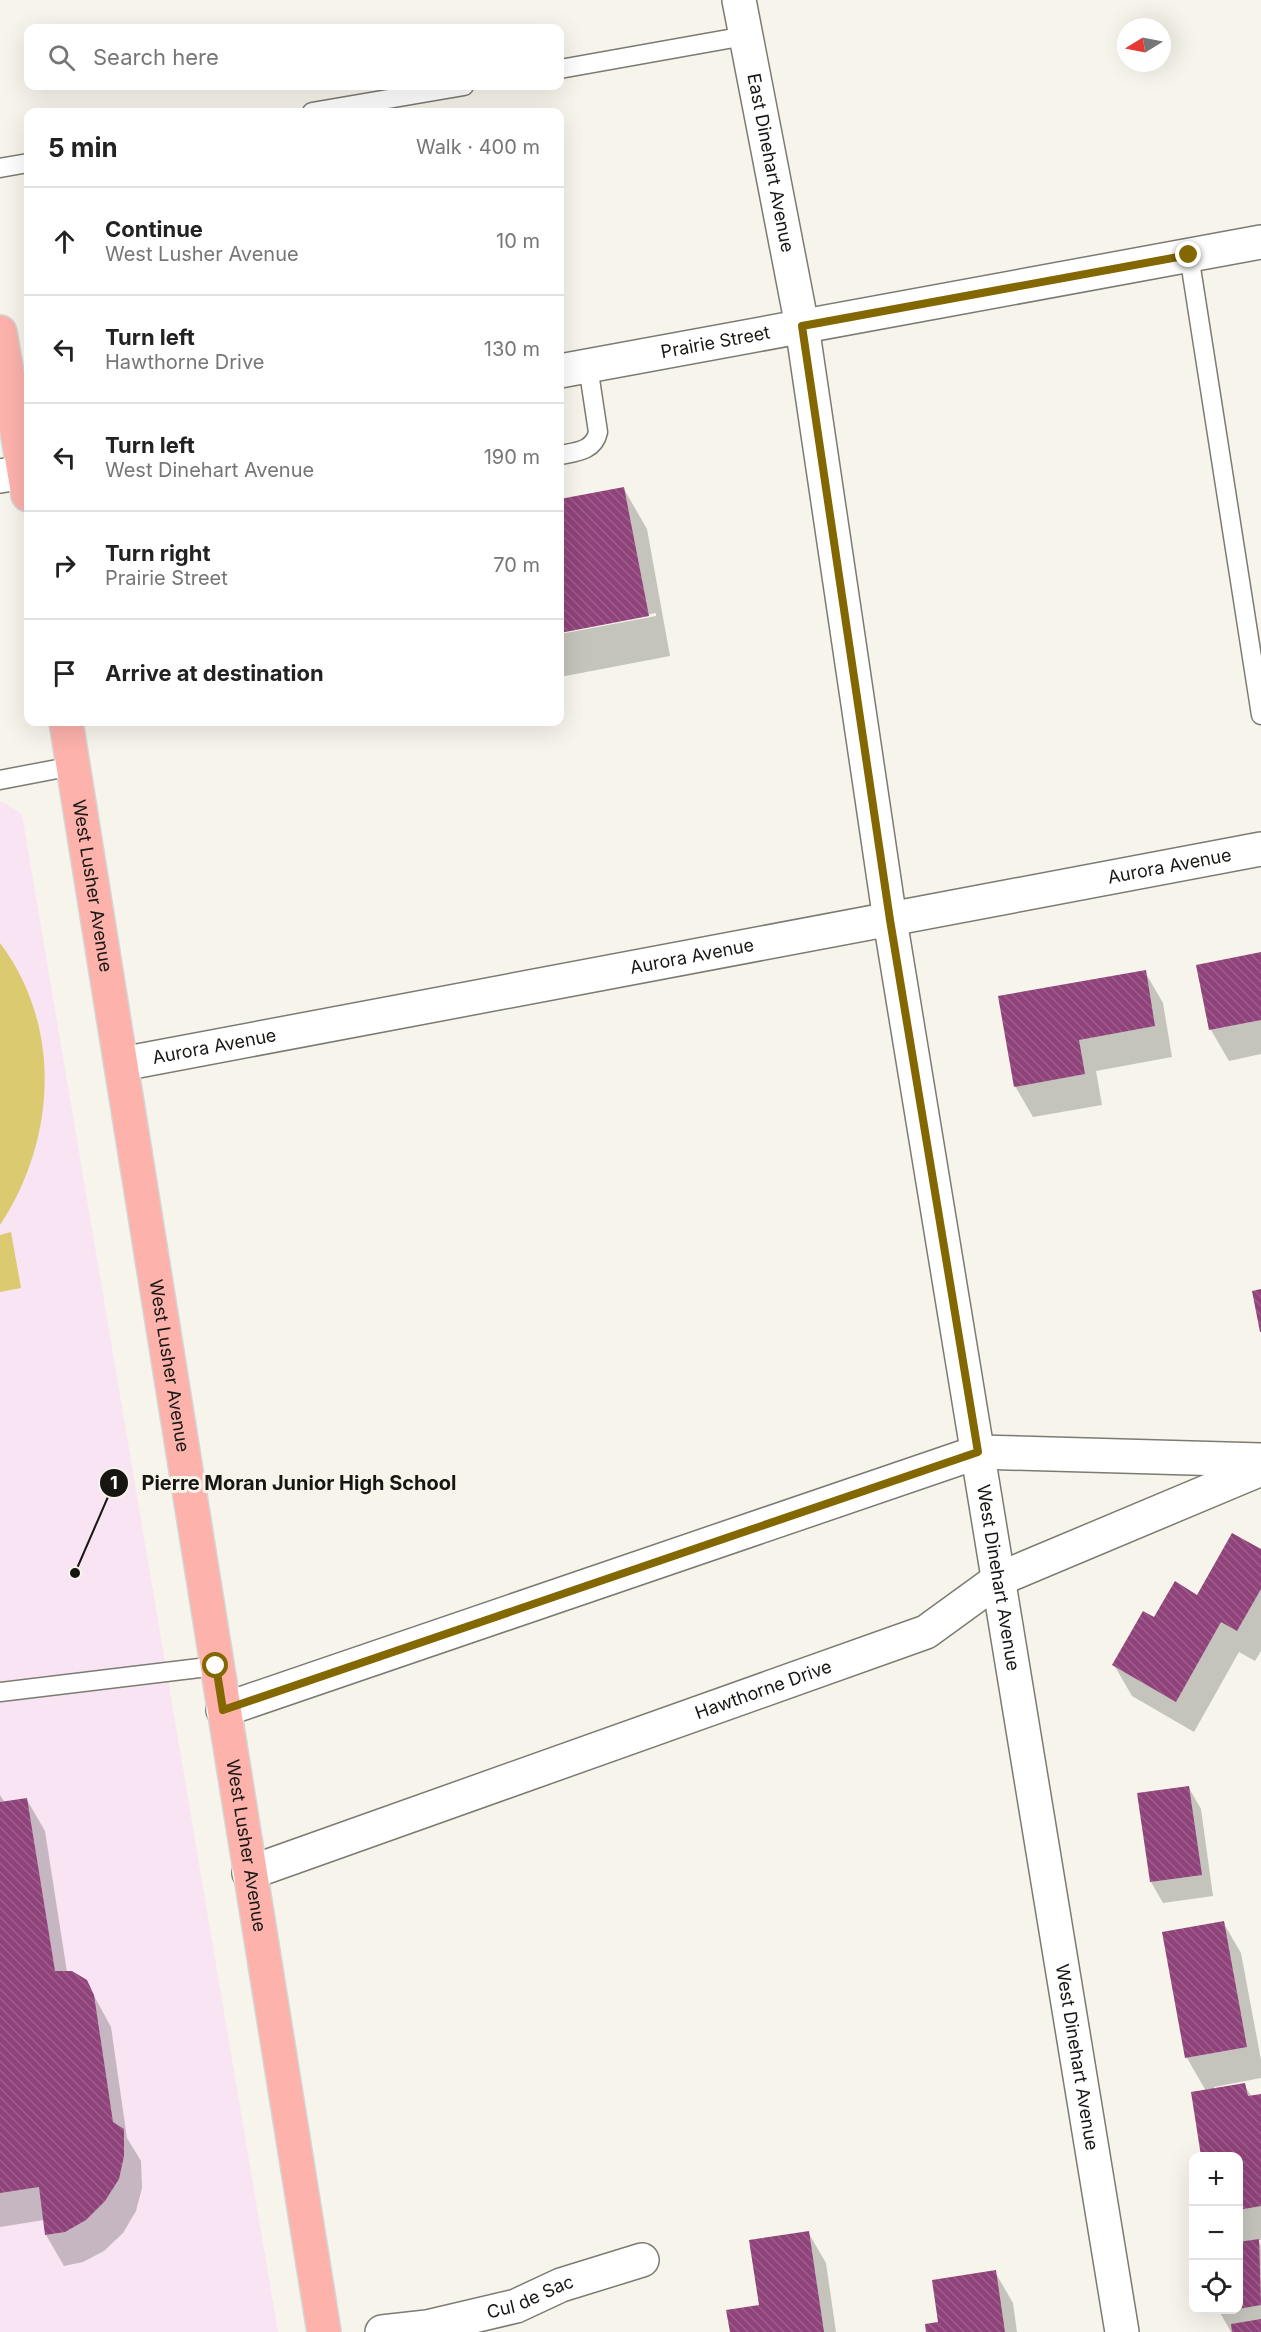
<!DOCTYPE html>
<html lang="en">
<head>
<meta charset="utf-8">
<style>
  body { margin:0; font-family:Inter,sans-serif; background:#f2f2f2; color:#222 }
  .controls { position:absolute; right:18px; bottom:18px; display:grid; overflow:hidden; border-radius:12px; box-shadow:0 6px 24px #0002 }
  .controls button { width:54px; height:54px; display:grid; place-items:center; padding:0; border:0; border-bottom:2px solid #e0e0e0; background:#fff; color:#222; font:30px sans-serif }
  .compass { position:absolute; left:1117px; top:18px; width:54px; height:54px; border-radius:50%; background:#fff; box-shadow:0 6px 24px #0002; rotate:260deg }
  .stop { position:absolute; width:18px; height:18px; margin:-14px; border:4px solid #836700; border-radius:50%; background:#fff }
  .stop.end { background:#836700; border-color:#fff; box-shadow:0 2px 6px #0008 }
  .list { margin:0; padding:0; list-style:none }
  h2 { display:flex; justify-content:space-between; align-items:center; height:78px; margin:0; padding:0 24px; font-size:26px }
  h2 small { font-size:20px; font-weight:400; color:#767676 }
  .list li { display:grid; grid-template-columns:39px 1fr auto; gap:18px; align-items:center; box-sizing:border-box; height:108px; padding:0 24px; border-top:2px solid #e0e0e0 }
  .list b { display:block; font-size:22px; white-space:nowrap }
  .list p { margin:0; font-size:20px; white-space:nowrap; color:#767676 }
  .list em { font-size:20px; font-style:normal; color:#767676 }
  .icon { flex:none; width:33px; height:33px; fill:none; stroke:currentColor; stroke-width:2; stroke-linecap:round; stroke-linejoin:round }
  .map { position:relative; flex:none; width:1261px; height:2332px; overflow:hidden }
  .search { position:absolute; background:#fff; box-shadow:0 6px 24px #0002; left:24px; top:24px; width:540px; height:66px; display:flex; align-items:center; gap:15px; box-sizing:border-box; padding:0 21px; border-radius:12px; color:#767676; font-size:22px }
  .panel { position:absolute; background:#fff; box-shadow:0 6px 24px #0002; left:24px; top:108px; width:540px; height:618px; border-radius:12px }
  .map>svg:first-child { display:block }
</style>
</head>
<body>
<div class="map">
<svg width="1261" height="2332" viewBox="0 0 1261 2332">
  <defs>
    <pattern id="building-back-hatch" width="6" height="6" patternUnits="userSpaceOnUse" patternTransform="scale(1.5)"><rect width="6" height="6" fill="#90427a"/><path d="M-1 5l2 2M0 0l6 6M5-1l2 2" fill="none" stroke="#9a608a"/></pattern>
  </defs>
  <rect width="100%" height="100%" fill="#f7f5eb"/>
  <polygon fill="#f8e4f3" points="0,802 3,802 22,814 278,2332 0,2332"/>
  <g fill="#dcca70">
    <path d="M 0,943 C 63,1027 56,1140 0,1225 Z"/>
    <polygon points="11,1232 21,1288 0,1292 0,1235"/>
  </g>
  <g fill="#0003">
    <polygon points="624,489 647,529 670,656 560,677 560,634 656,616 656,613 560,631 560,501"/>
    <polygon points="1261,954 1261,1054 1229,1061 1211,1030"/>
    <polygon points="1145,972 1163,1003 1172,1057 1096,1071 1102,1105 1033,1117 1015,1086"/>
    <polygon points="1261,1551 1261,1651 1255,1661 1239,1652 1194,1732 1132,1696 1114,1665 1154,1619 1198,1597"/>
    <polygon points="1189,1788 1201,1809 1213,1896 1163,1903 1151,1882"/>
    <polygon points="0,1795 5,1803 27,1800 45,1831 67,1972 86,1981 111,2027 127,2138 141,2161 142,2188 136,2211 123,2233 104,2251 83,2262 64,2266 46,2235 44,2220 0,2227"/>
    <polygon points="1223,1922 1241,1953 1261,2060 1261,2078 1214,2087 1215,2090 1244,2085 1252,2097 1261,2095 1261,2240 1258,2240 1261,2246 1261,2332 1231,2332 1219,2311 1238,2310 1238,2156 1203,2156 1192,2093 1206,2091 1187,2058"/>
    <polygon points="808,2232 826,2263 836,2332 731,2332 760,2306"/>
    <polygon points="995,2272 1013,2303 1017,2332 928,2332"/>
  </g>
  <g fill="url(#building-back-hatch)">
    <polygon points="624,487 649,616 560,633 560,499"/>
    <polygon points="1261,952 1261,1020 1209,1030 1196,965"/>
    <polygon points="1146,970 1155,1026 1079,1040 1085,1074 1014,1087 998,996"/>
    <polygon points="1261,1289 1261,1332 1260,1332 1252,1291"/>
    <polygon points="1232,1533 1261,1549 1261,1589 1237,1631 1221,1622 1176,1702 1112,1665 1143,1611 1154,1617 1175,1581 1197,1595"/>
    <polygon points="1189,1786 1202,1875 1150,1882 1137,1793"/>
    <polygon points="27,1798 55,1971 72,1971 87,1980 94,1995 113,2122 124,2129 124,2156 119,2179 105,2201 86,2220 65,2232 45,2235 39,2187 0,2193 0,1802"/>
    <polygon points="1224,1921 1247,2047 1185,2058 1162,1932"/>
    <polygon points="1245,2083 1248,2096 1261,2094 1261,2206 1238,2210 1238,2156 1201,2156 1191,2092"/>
    <polygon points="809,2231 824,2332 730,2332 726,2310 759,2305 749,2240"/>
    <polygon points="1259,2239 1261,2305 1238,2309 1238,2242"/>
    <polygon points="996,2270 1005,2332 926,2332 925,2324 938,2322 932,2280"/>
    <polygon points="1261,2319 1261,2332 1232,2332 1231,2324"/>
  </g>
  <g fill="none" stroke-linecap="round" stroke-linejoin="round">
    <defs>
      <g id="lane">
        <polyline points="560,69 745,36"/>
        <polyline points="312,112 464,86"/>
        <polyline points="0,168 28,163"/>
        <polyline points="1189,255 1261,715"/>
        <path d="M 560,455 C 576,452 594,451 598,432 L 588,366"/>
        <polyline points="0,780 73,766"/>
        <polyline points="0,1692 216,1666"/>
      </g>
      <g id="street">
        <path id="s1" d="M 739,0 L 802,326 L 890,920 L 1122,2332"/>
        <path id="s2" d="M 122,1064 L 1261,849"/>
        <polyline points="223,1710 978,1452 1261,1460"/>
        <path id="s3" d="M 249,1873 L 926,1632 L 999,1579 L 1261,1469"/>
        <path id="s4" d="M 382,2332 L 427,2327 L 516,2306 L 561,2285 L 642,2260"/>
      </g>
      <g id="secondary">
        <path id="s5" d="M 560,371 L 1261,242"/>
        <polyline points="0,476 28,471"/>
      </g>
      <g id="primary">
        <polyline points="0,332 28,495"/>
        <path id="s6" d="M 66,722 L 324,2332"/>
      </g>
    </defs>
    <use href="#lane" stroke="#7c7b72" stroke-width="21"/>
    <use href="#street" stroke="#7c7b72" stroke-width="36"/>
    <use href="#secondary" stroke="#7c7b72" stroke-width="36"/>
    <use href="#primary" stroke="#d5d5d5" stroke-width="36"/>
    <use href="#lane" stroke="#fff" stroke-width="18"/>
    <use href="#street" stroke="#fff" stroke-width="33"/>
    <use href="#secondary" stroke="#fff" stroke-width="33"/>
    <use href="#primary" stroke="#fdb2ac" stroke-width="33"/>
  </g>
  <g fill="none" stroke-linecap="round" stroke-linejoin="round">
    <polyline stroke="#836700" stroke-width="8" points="216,1666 223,1710 978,1452 890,920 802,326 1189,255"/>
  </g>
  <g text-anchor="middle" stroke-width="6" stroke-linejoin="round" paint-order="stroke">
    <g font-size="18" fill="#171613" stroke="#f7f5eb">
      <text dy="6" stroke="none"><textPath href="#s1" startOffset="166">East Dinehart Avenue</textPath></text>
      <text dy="6" stroke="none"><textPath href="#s5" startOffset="158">Prairie Street</textPath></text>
      <text dy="6" stroke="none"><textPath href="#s2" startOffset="1066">Aurora Avenue</textPath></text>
      <text dy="6" stroke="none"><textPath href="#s6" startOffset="166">West Lusher Avenue</textPath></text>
      <text dy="6" stroke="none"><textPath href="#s2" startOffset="580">Aurora Avenue</textPath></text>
      <text dy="6" stroke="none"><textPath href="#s2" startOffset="94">Aurora Avenue</textPath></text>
      <text dy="6" stroke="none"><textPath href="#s6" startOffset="652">West Lusher Avenue</textPath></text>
      <text dy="6" stroke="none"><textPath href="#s1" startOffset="1599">West Dinehart Avenue</textPath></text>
      <text dy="6" stroke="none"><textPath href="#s3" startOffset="546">Hawthorne Drive</textPath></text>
      <text dy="6" stroke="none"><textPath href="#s6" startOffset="1138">West Lusher Avenue</textPath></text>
      <text dy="6" stroke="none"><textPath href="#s1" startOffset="2085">West Dinehart Avenue</textPath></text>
      <text dy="6" stroke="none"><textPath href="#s4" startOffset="153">Cul de Sac</textPath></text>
    </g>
  </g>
  <path fill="none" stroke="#171613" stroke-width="2" d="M75 1573L114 1483"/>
  <g fill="#171613" stroke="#f7f5eb" stroke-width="2">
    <circle cx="75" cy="1573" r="6"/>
    <circle cx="114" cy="1483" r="15"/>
  </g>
  <g font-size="18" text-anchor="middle" font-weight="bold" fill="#fff">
    <text x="114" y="1489">1</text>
  </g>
  <g font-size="20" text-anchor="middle" font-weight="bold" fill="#171613" stroke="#f7f5eb" stroke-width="6" stroke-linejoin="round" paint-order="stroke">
    <text x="299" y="1490">Pierre Moran Junior High School</text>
  </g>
</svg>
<div class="controls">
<button>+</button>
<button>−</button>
<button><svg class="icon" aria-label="locate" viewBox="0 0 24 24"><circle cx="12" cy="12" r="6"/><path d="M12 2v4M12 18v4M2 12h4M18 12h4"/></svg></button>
</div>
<svg class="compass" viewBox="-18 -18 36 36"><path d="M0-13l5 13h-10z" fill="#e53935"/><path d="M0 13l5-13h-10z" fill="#767676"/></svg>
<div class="stop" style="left:216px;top:1666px"></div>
<div class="stop end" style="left:1189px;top:255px"></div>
<div class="search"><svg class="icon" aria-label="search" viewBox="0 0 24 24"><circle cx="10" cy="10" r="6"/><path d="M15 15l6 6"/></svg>Search here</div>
<section class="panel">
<h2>5 min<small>Walk · 400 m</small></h2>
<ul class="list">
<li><svg class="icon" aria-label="ahead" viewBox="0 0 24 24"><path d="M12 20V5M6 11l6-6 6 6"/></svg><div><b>Continue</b><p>West Lusher Avenue</p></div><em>10 m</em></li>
<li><svg class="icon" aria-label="left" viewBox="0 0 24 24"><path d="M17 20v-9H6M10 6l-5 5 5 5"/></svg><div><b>Turn left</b><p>Hawthorne Drive</p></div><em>130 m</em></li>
<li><svg class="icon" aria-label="left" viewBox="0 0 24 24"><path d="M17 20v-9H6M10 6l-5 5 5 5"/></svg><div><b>Turn left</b><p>West Dinehart Avenue</p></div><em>190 m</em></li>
<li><svg class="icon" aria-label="right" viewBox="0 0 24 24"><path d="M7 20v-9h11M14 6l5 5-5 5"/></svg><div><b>Turn right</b><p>Prairie Street</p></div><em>70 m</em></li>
<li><svg class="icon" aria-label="arrive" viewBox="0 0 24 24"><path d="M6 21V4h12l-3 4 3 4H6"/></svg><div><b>Arrive at destination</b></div></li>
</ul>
</section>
</div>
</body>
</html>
